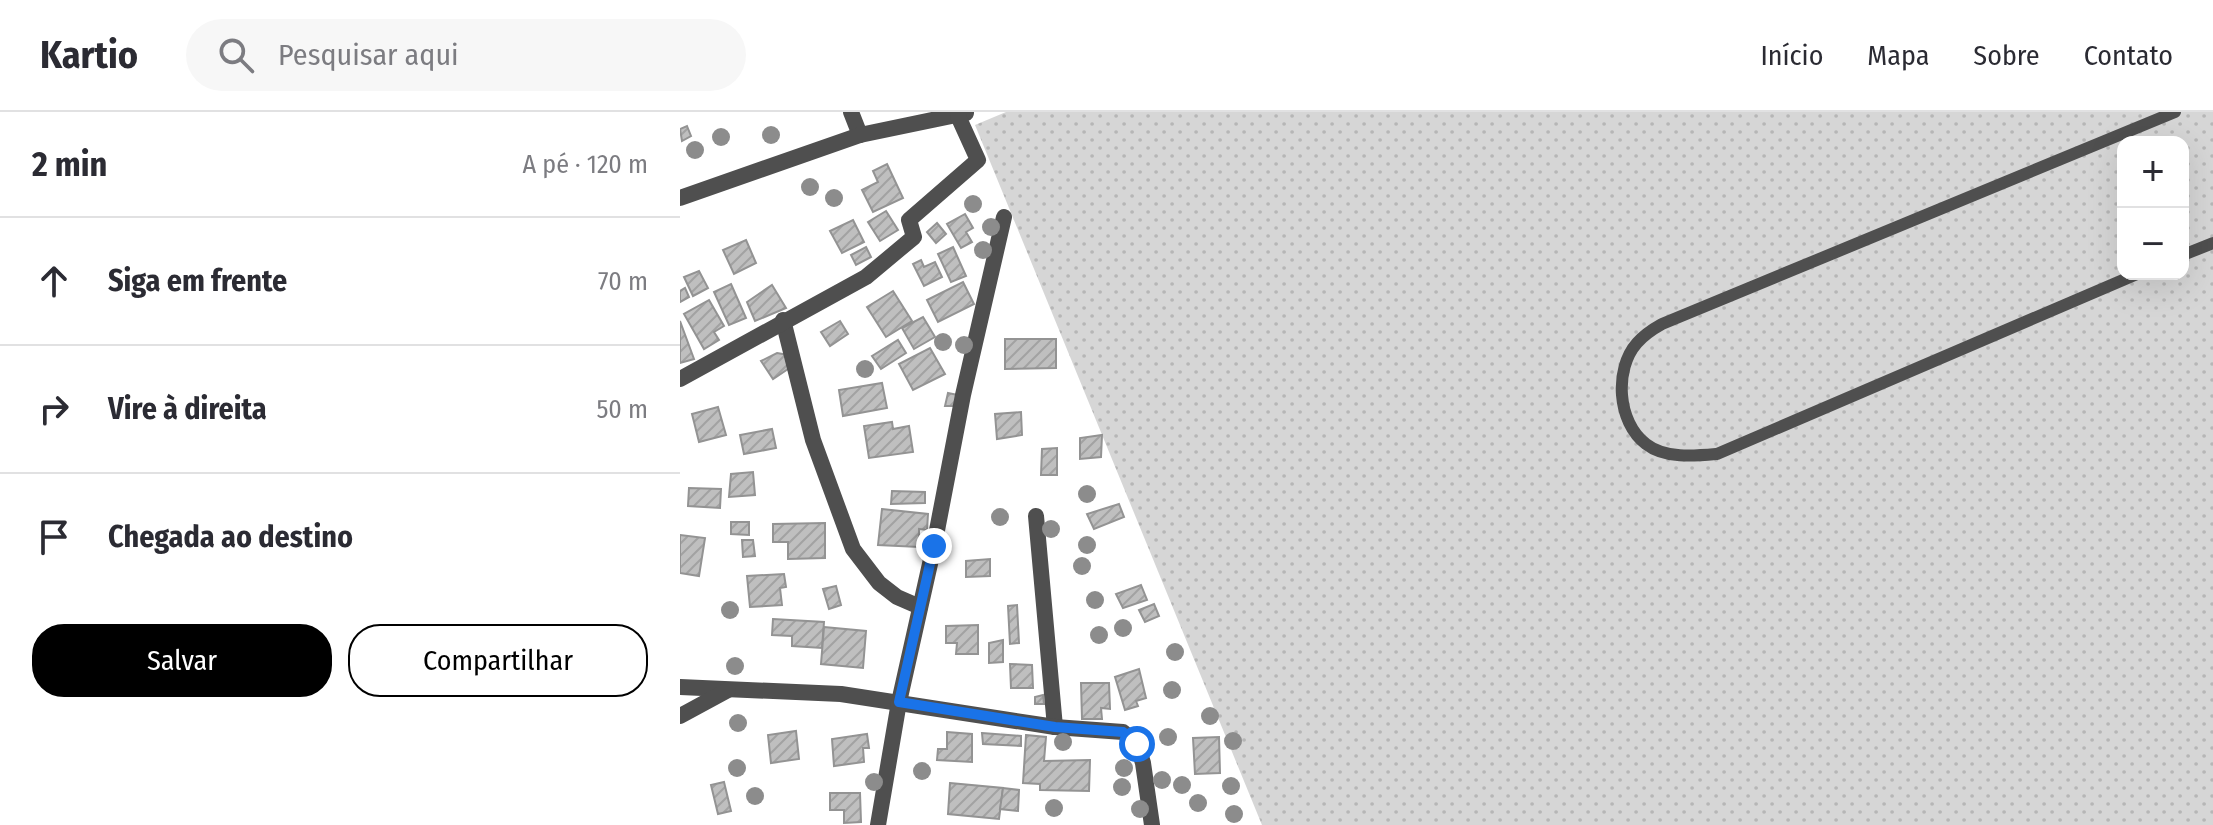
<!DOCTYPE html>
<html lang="pt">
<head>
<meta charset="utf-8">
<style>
  body { margin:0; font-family:"Fira Sans Condensed",sans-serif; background:#f7f7f7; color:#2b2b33 }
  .controls { position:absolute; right:24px; top:24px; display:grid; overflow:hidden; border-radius:16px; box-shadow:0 8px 32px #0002 }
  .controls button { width:72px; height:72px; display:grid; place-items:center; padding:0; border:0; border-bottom:2px solid #e1e1e2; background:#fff; color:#2b2b33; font:40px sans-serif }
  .stop { position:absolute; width:24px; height:24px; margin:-18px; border:6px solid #1a73e8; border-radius:50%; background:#fff }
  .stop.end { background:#1a73e8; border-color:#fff; box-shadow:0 2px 8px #0008 }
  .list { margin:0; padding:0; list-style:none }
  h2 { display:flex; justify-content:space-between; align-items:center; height:104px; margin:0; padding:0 32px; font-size:34px }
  h2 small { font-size:26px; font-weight:400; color:#7c7c81 }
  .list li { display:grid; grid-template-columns:52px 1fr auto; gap:24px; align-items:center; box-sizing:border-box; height:128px; padding:0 32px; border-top:2px solid #e1e1e2 }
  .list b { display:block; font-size:30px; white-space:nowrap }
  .list em { font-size:26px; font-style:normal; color:#7c7c81 }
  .actions { display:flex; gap:16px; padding:24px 32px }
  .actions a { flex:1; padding:18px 0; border:2px solid #000; border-radius:32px; text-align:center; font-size:28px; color:#000 }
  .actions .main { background:#000; color:#fff }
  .icon { flex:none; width:44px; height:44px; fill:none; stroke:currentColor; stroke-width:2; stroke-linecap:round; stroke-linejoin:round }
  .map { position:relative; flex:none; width:1533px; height:713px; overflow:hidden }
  header { display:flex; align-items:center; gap:48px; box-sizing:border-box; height:112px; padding:0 40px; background:#fff; border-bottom:2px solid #e1e1e2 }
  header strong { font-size:38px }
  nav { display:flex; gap:44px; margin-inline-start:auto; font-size:28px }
  .search { width:560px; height:72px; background:#f7f7f7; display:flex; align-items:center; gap:20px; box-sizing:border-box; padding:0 28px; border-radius:44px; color:#7c7c81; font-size:30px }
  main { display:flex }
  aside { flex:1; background:#fff }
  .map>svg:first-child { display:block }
</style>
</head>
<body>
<header>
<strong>Kartio</strong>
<div class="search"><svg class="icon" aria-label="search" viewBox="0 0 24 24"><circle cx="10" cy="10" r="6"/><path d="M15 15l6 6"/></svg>Pesquisar aqui</div>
<nav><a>Início</a><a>Mapa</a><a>Sobre</a><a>Contato</a></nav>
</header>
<main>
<aside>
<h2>2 min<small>A pé · 120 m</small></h2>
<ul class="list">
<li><svg class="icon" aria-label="ahead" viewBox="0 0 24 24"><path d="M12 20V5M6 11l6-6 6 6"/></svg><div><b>Siga em frente</b></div><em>70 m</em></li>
<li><svg class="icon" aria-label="right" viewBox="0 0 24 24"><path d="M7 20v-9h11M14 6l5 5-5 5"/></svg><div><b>Vire à direita</b></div><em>50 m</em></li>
<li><svg class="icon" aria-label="arrive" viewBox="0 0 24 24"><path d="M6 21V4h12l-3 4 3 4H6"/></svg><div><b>Chegada ao destino</b></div></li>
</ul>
<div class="actions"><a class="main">Salvar</a><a>Compartilhar</a></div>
</aside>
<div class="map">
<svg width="1533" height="713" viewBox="0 0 1533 713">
  <defs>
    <pattern id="grass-dots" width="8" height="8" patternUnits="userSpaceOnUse" patternTransform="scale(2)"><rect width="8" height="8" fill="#d6d6d6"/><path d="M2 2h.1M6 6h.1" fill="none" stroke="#b6b6b6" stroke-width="1.8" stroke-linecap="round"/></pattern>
    <pattern id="building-hatch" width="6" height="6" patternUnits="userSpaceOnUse" patternTransform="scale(2)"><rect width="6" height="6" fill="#bfbfbf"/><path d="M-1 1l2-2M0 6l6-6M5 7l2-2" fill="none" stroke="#a2a2a2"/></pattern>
  </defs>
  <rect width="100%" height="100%" fill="#fff"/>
  <path fill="url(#grass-dots)" fill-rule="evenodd" d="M 326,0 L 1533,0 L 1533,713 L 582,713 L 295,13 ZM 1443,30 L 1503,30 L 1503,162 L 1443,162 Z"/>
  <g fill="url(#building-hatch)" stroke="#939393" stroke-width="2">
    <polygon points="7,14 11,24 2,29 0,17"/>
    <polygon points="207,52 223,86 193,100 182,78 198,70 193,59"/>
    <polygon points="206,99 218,118 200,129 188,110"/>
    <polygon points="285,102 293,116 286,120 292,130 281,136 267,112"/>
    <polygon points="173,108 184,130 162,141 150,119"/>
    <polygon points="257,111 266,122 256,131 247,120"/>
    <polygon points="66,128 76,151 54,162 43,138"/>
    <polygon points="186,135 191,145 176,153 171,143"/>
    <polygon points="273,135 286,164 271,170 258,142"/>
    <polygon points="241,148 244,155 255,150 262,165 244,174 233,152"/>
    <polygon points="19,159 28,176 13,184 4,165"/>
    <polygon points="283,170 294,192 258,210 247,188"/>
    <polygon points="51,172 66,206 49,213 34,180"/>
    <polygon points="92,173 106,196 75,209 67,190"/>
    <polygon points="5,176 9,185 0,190 0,179"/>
    <polygon points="213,179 232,209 206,225 187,195"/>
    <polygon points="29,188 44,214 34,220 39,228 24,237 4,202"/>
    <polygon points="243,205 255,225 234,237 222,216"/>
    <polygon points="0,209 14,247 0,251"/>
    <polygon points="160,209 168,222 150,234 141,220"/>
    <polygon points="325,227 376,227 376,256 325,257"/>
    <polygon points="218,228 226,241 201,257 192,244"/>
    <polygon points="250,236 265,262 233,278 219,252"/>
    <polygon points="97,241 108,243 114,253 93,267 81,249"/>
    <polygon points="202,271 207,296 163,304 159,278"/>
    <polygon points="268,281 278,283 276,294 265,294"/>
    <polygon points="38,295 46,323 19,330 12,302"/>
    <polygon points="341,300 342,323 317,327 315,302"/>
    <polygon points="212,310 213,317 229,314 233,340 189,346 184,314"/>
    <polygon points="92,317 96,336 64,342 60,323"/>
    <polygon points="422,323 421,345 400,347 400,326"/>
    <polygon points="377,336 377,363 361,363 362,337"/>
    <polygon points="73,360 75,383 49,385 51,362"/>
    <polygon points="9,376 41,377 40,396 8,394"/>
    <polygon points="212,379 245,380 245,391 211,392"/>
    <polygon points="439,392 444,405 414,417 407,402"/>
    <polygon points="202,397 248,402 247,418 239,417 239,435 198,433"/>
    <polygon points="51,410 69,410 69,423 51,422"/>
    <polygon points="145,411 145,446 108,447 108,430 93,430 93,412"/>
    <polygon points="0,423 25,426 19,464 0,461"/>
    <polygon points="62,428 73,428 75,444 63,445"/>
    <polygon points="310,447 310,464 286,465 286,449"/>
    <polygon points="104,462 106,475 100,476 102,493 70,495 67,464"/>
    <polygon points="461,473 467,488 443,496 436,482"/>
    <polygon points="156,474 161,493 149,497 143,477"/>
    <polygon points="474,492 479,504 465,510 459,498"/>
    <polygon points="337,493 339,531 330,532 328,494"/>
    <polygon points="93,507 144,510 142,536 112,534 112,524 92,523"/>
    <polygon points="298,513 298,542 276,542 277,531 266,531 266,514"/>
    <polygon points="144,515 186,519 183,556 141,552"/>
    <polygon points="323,528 323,550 309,551 309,531"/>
    <polygon points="330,552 352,553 353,576 331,576"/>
    <polygon points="459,557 466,586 456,589 458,594 445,598 435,565"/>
    <polygon points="401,571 429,571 430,597 421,596 422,607 402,607"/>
    <polygon points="363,583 364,592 355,592 355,585"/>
    <polygon points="116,619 119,647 91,651 88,623"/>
    <polygon points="267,620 292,622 292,650 257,648 258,637 267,637"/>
    <polygon points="302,621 341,624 341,634 303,632"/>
    <polygon points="187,622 189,636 183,636 184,650 154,654 152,627"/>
    <polygon points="346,623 366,625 364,649 410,648 409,679 360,678 360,672 343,671"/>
    <polygon points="539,625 540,661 515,662 513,626"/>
    <polygon points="44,670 51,699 38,702 31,673"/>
    <polygon points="270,671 323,676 319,707 268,702"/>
    <polygon points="323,676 339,678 338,699 320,697"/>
    <polygon points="150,681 180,681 181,710 164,711 164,698 150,698"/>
  </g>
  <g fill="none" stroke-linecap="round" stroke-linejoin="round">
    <g stroke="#4f4f4f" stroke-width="12">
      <polyline points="1503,143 1533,131"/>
      <path d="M 1457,162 L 1037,342 C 1015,344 985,347 966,332 C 937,310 934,257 957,231 C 964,223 973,217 982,212 L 1495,0"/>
    </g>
    <g stroke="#4f4f4f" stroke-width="16">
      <polyline points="171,0 180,23"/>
      <polyline points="0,86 180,23 286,1"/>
      <polyline points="103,208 133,328 173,437 199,471 217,485 240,495"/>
      <polyline points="0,267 186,165 234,125 229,108 298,48 278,4"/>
      <polyline points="356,404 375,615"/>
      <polyline points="0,575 161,582 375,615 443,620 457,632 463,651 472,713"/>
      <polyline points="0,604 48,578"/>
      <polyline points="198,713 219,590 254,434 283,283 324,105"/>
    </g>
  </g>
  <g fill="#8c8c8c">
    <circle cx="91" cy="23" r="9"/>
    <circle cx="41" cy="25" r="9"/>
    <circle cx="15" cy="38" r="9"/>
    <circle cx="130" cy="75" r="9"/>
    <circle cx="154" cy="86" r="9"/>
    <circle cx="293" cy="92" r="9"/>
    <circle cx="311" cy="115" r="9"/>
    <circle cx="303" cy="138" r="9"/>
    <circle cx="263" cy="230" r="9"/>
    <circle cx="284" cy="233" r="9"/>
    <circle cx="185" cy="257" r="9"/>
    <circle cx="407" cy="382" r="9"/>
    <circle cx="320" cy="405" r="9"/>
    <circle cx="371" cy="417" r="9"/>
    <circle cx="407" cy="433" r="9"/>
    <circle cx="402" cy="454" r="9"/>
    <circle cx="415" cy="488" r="9"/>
    <circle cx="50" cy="498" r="9"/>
    <circle cx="443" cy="516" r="9"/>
    <circle cx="419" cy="523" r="9"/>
    <circle cx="495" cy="540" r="9"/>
    <circle cx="55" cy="554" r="9"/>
    <circle cx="492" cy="578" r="9"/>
    <circle cx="530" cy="604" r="9"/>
    <circle cx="58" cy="611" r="9"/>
    <circle cx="488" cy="625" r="9"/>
    <circle cx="553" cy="629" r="9"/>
    <circle cx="383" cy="630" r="9"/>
    <circle cx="57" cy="656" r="9"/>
    <circle cx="444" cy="656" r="9"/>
    <circle cx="242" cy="659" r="9"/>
    <circle cx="482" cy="668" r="9"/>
    <circle cx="194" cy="670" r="9"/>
    <circle cx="502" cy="673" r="9"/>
    <circle cx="551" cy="674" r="9"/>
    <circle cx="442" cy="675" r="9"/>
    <circle cx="75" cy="684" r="9"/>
    <circle cx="518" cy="691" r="9"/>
    <circle cx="374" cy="696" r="9"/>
    <circle cx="460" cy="697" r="9"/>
    <circle cx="554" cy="702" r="9"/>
  </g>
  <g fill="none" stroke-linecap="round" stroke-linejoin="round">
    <polyline stroke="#1a73e8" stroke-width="10" points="254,434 219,590 375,615 443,620 457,632"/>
  </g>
</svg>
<div class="controls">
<button>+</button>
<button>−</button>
</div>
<div class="stop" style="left:457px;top:632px"></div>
<div class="stop end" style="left:254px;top:434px"></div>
</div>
</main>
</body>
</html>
